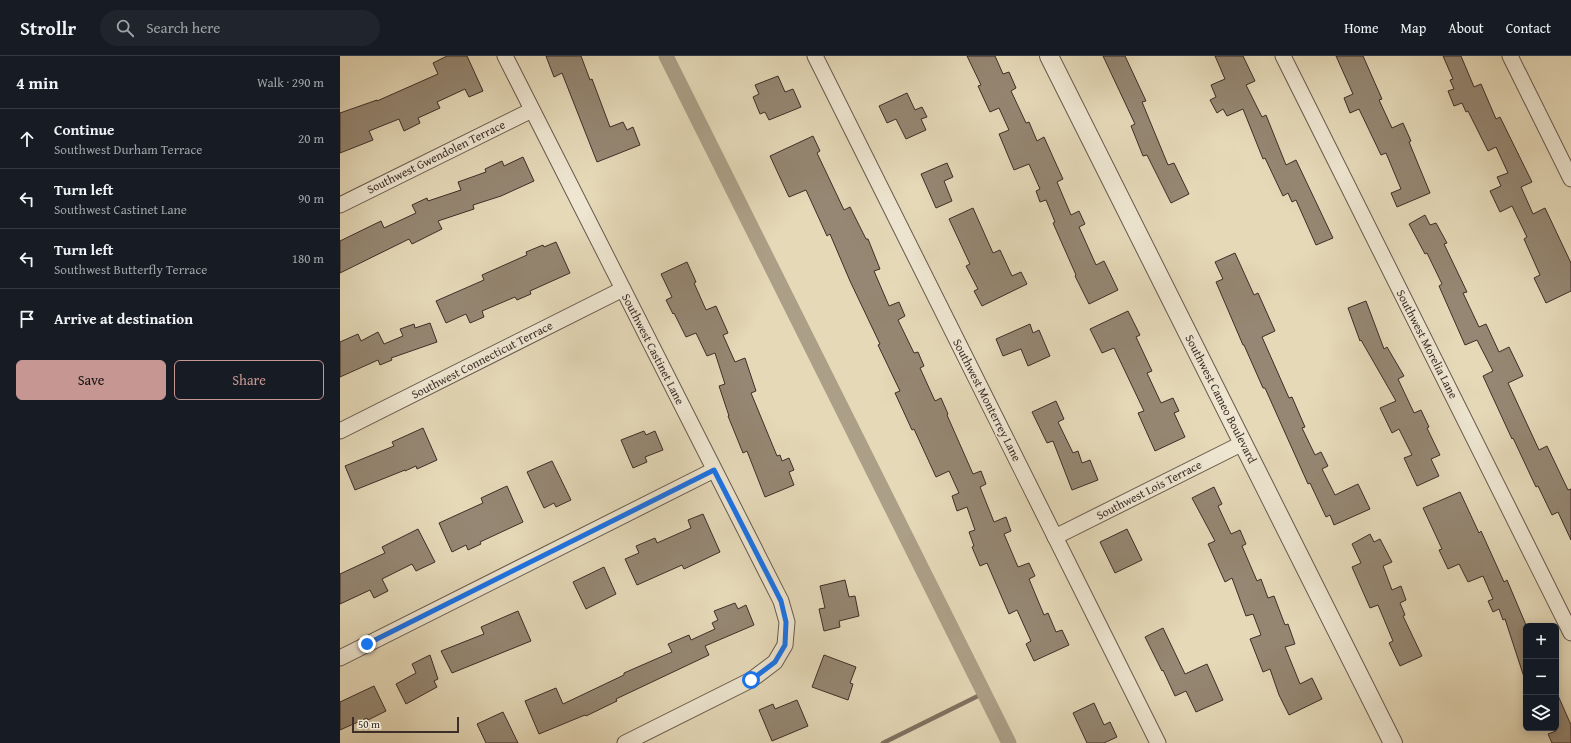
<!DOCTYPE html>
<html lang="en">
<head>
<meta charset="utf-8">
<style>
  body { margin:0; font-family:"Gentium Book Plus",serif; background:#20242c; color:#f1f3f6 }
  .controls { position:absolute; right:12px; bottom:12px; display:grid; overflow:hidden; border-radius:6px; box-shadow:0 2px 10px #0003 }
  .controls button { width:36px; height:36px; display:grid; place-items:center; padding:0; border:0; border-bottom:1px solid #363941; background:#171b24; color:#f1f3f6; font:20px sans-serif }
  .scale { position:absolute; left:12px; bottom:10px; width:107px; box-sizing:border-box; padding-left:4px; border:2px solid #3e2e28; border-top:0; font-size:11px; line-height:14px; white-space:nowrap; color:#3e2e28; -webkit-text-stroke:3px #eee6d1; paint-order:stroke }
  .stop { position:absolute; width:12px; height:12px; margin:-9px; border:3px solid #1a73e8; border-radius:50%; background:#fff }
  .stop.end { background:#1a73e8; border-color:#fff; box-shadow:0 1px 4px #0008 }
  .list { margin:0; padding:0; list-style:none }
  h2 { display:flex; justify-content:space-between; align-items:center; height:52px; margin:0; padding:0 16px; font-size:17px }
  h2 small { font-size:13px; font-weight:400; color:#9ea1a6 }
  .list li { display:grid; grid-template-columns:26px 1fr auto; gap:12px; align-items:center; box-sizing:border-box; height:60px; padding:0 16px; border-top:1px solid #363941 }
  .list b { display:block; font-size:15px; white-space:nowrap }
  .list p { margin:0; font-size:13px; white-space:nowrap; color:#9ea1a6 }
  .list em { font-size:13px; font-style:normal; color:#9ea1a6 }
  .actions { display:flex; gap:8px; padding:12px 16px }
  .actions a { flex:1; padding:9px 0; border:1px solid #c59692; border-radius:6px; text-align:center; font-size:14px; color:#c59692 }
  .actions .main { background:#c59692; color:#111 }
  .icon { flex:none; width:22px; height:22px; fill:none; stroke:currentColor; stroke-width:2; stroke-linecap:round; stroke-linejoin:round }
  .map { position:relative; flex:none; width:1231px; height:687px; overflow:hidden }
  header { display:flex; align-items:center; gap:24px; box-sizing:border-box; height:56px; padding:0 20px; background:#171b24; border-bottom:1px solid #363941 }
  header strong { font-size:19px }
  nav { display:flex; gap:22px; margin-inline-start:auto; font-size:14px }
  .search { width:280px; height:36px; background:#20242c; display:flex; align-items:center; gap:10px; box-sizing:border-box; padding:0 14px; border-radius:22px; color:#9ea1a6; font-size:15px }
  main { display:flex }
  aside { flex:1; background:#171b24 }
  .map>svg:first-child { display:block }
</style>
</head>
<body>
<header>
<strong>Strollr</strong>
<div class="search"><svg class="icon" aria-label="search" viewBox="0 0 24 24"><circle cx="10" cy="10" r="6"/><path d="M15 15l6 6"/></svg>Search here</div>
<nav><a>Home</a><a>Map</a><a>About</a><a>Contact</a></nav>
</header>
<main>
<aside>
<h2>4 min<small>Walk · 290 m</small></h2>
<ul class="list">
<li><svg class="icon" aria-label="ahead" viewBox="0 0 24 24"><path d="M12 20V5M6 11l6-6 6 6"/></svg><div><b>Continue</b><p>Southwest Durham Terrace</p></div><em>20 m</em></li>
<li><svg class="icon" aria-label="left" viewBox="0 0 24 24"><path d="M17 20v-9H6M10 6l-5 5 5 5"/></svg><div><b>Turn left</b><p>Southwest Castinet Lane</p></div><em>90 m</em></li>
<li><svg class="icon" aria-label="left" viewBox="0 0 24 24"><path d="M17 20v-9H6M10 6l-5 5 5 5"/></svg><div><b>Turn left</b><p>Southwest Butterfly Terrace</p></div><em>180 m</em></li>
<li><svg class="icon" aria-label="arrive" viewBox="0 0 24 24"><path d="M6 21V4h12l-3 4 3 4H6"/></svg><div><b>Arrive at destination</b></div></li>
</ul>
<div class="actions"><a class="main">Save</a><a>Share</a></div>
</aside>
<div class="map">
<svg width="1231" height="687" viewBox="0 0 1231 687">
  <rect width="100%" height="100%" fill="#e5d9b8"/>
  <filter id="stains"><feTurbulence type="fractalNoise" baseFrequency=".005" numOctaves="4"/><feColorMatrix values="0 0 0 0 .2 0 0 0 0 .09 0 0 0 0 .02 0 0 0 .5 -.17"/></filter>
  <radialGradient id="worn" r=".72"><stop offset=".6" stop-color="#630" stop-opacity="0"/><stop offset="1" stop-color="#630" stop-opacity=".3"/></radialGradient>
  <g fill="none" stroke-linecap="round" stroke-linejoin="round">
    <polyline stroke="#807261" stroke-width="4.5" points="543,687 644,637"/>
    <polyline stroke="#ac9f87" stroke-width="15" points="326,0 669,687"/>
  </g>
  <g fill="#958773" stroke="#3e2e28">
    <polygon points="107,0 127,0 143,35 129,41 125,33 97,46 100,52 78,62 80,67 64,75 59,63 29,75 33,84 0,97 0,57 37,44 37,45 98,18 93,7"/>
    <polygon points="206,0 241,0 250,24 252,23 270,71 283,66 287,74 293,71 300,89 257,106 222,17 214,21"/>
    <polygon points="627,0 655,0 663,18 669,16 676,32 671,35 686,67 689,66 697,85 704,81 717,110 723,123 717,126 731,159 739,155 745,168 739,171 756,209 764,205 778,234 749,248 735,220 736,219 713,167 715,166 706,144 700,146 696,135 700,133 689,108 674,114 659,78 669,74 659,52 650,56 638,30 641,29"/>
    <polygon points="763,0 785,0 806,45 802,46 828,109 834,107 849,138 831,147 807,99 803,100 791,70 795,68"/>
    <polygon points="875,0 903,0 915,25 906,29 922,61 926,59 946,109 956,104 993,182 976,189 956,144 952,146 948,137 943,140 925,102 923,103 903,53 887,60 883,53 877,57 870,44 876,41 871,29 885,23"/>
    <polygon points="996,0 1023,0 1042,43 1039,44 1052,72 1063,67 1071,85 1069,86 1090,137 1057,151 1051,137 1061,133 1046,97 1041,99 1019,53 1010,57 1004,42 1013,38"/>
    <polygon points="1103,0 1121,0 1134,31 1141,28 1156,63 1160,61 1192,126 1181,131 1193,158 1205,152 1231,207 1231,235 1206,247 1194,222 1200,219 1184,183 1187,181 1172,150 1160,156 1150,135 1161,130 1157,121 1168,117 1156,91 1148,95 1128,55 1126,56 1122,47 1114,50 1108,35 1114,33 1110,24 1113,23"/>
    <polygon points="438,20 445,36 453,33 461,51 429,64 425,56 420,58 413,41 419,38 415,29"/>
    <polygon points="567,37 575,54 582,51 587,61 581,63 586,74 566,83 556,63 547,67 539,50"/>
    <polygon points="473,80 480,95 477,97 504,154 510,151 526,183 528,183 540,213 534,215 549,250 559,246 565,260 558,264 574,297 578,296 584,310 580,312 595,345 601,342 608,358 607,359 633,418 641,415 646,428 640,431 654,466 666,461 671,475 664,478 678,511 689,507 695,520 689,523 704,559 708,557 716,576 722,574 729,589 694,605 686,588 691,585 677,554 669,558 647,507 640,510 632,491 634,490 629,476 635,474 627,451 617,455 612,440 619,437 609,415 596,421 574,373 572,374 555,337 560,335 538,289 540,288 510,225 490,178 487,180 466,134 449,141 430,100"/>
    <polygon points="183,101 194,125 161,140 133,149 134,153 98,165 102,173 72,188 69,183 0,217 0,185 41,165 44,172 76,157 72,149 87,142 88,145 121,134 118,126 146,116 145,113 162,105 164,110"/>
    <polygon points="607,107 613,121 604,125 612,145 596,152 581,118"/>
    <polygon points="633,152 653,197 660,194 672,220 681,216 687,228 642,250 634,235 638,233 626,210 630,208 609,163"/>
    <polygon points="1085,159 1090,169 1096,167 1107,187 1104,188 1127,236 1123,237 1139,271 1146,268 1159,296 1169,291 1183,320 1168,327 1199,394 1207,390 1228,434 1231,433 1231,484 1218,456 1212,459 1198,430 1196,431 1173,382 1172,383 1143,320 1153,315 1137,284 1125,289 1099,230 1102,228 1087,197 1085,198 1069,168"/>
    <polygon points="216,186 230,217 190,235 191,238 177,244 175,241 142,255 144,261 130,267 126,258 106,267 96,245 144,224 142,219 187,199 186,196 203,189 204,191"/>
    <polygon points="895,197 914,239 918,237 935,275 922,281 949,342 952,341 965,371 962,372 975,399 981,396 988,410 982,413 995,439 1018,428 1030,453 994,469 990,459 986,461 970,427 968,428 925,332 923,332 904,289 903,289 876,226 883,223 875,206"/>
    <polygon points="347,206 356,226 354,227 366,254 376,250 388,277 383,279 395,306 405,302 416,335 411,337 437,400 440,399 442,405 449,402 454,414 449,416 454,429 425,441 407,395 403,397 388,360 389,360 379,330 385,328 375,297 367,300 356,277 346,281 334,257 333,258 326,244 332,241 321,218"/>
    <polygon points="1026,245 1044,293 1047,291 1064,320 1058,323 1074,357 1081,354 1089,371 1087,372 1100,399 1091,403 1099,420 1077,430 1064,402 1072,399 1059,373 1052,377 1040,352 1056,345 1021,284 1020,285 1008,252"/>
    <polygon points="788,255 800,279 796,281 812,315 807,317 821,347 833,342 839,355 834,357 845,381 815,395 798,357 804,355 774,292 762,297 750,273"/>
    <polygon points="90,267 97,286 51,302 52,304 40,309 38,304 0,321 0,286 18,278 21,285 38,276 44,288 63,280 60,273 74,268 75,272"/>
    <polygon points="690,268 693,277 699,274 710,300 688,310 681,293 663,300 656,283"/>
    <polygon points="716,345 724,363 718,366 733,397 738,395 742,407 750,404 758,424 732,434 713,385 707,387 692,356"/>
    <polygon points="83,372 97,404 77,413 76,410 65,415 65,414 15,434 5,410 54,390 52,386"/>
    <polygon points="304,375 306,379 315,375 323,394 305,401 307,406 293,412 281,384"/>
    <polygon points="212,405 231,444 216,451 214,447 204,452 187,416"/>
    <polygon points="167,430 183,466 140,486 141,488 128,494 126,489 112,496 99,467 143,447 141,442"/>
    <polygon points="874,431 882,448 878,450 891,478 900,474 906,488 902,490 917,525 921,523 928,542 934,540 945,569 948,568 955,588 945,591 960,628 972,622 982,643 949,659 939,639 930,613 923,616 910,583 921,579 913,558 906,560 892,522 885,526 868,488 875,485 852,442"/>
    <polygon points="1120,436 1139,477 1141,475 1164,526 1167,524 1186,569 1186,621 1184,621 1165,563 1163,564 1159,553 1153,556 1148,545 1153,543 1143,520 1128,526 1119,508 1108,513 1099,494 1102,493 1083,452"/>
    <polygon points="363,458 380,496 344,513 342,509 297,529 285,503 299,497 296,490 315,482 317,487 351,472 348,464"/>
    <polygon points="78,473 95,506 76,515 72,508 42,523 48,535 34,542 30,534 0,548 0,518 45,497 42,491"/>
    <polygon points="787,473 802,504 775,517 760,486"/>
    <polygon points="1030,478 1034,486 1040,483 1052,506 1043,510 1052,534 1061,530 1066,544 1060,547 1065,559 1063,560 1082,600 1060,610 1049,587 1053,585 1038,549 1030,552 1012,511 1021,507 1012,488"/>
    <polygon points="264,511 276,538 246,553 233,526"/>
    <polygon points="505,524 509,541 515,540 519,560 499,565 500,571 484,575 479,553 485,552 480,530"/>
    <polygon points="395,547 398,553 406,549 414,569 365,590 369,599 276,643 277,645 246,660 245,659 199,678 185,645 216,632 223,648 284,619 284,617 332,596 328,588 349,579 351,584 375,573 372,567 378,564 374,555"/>
    <polygon points="178,555 191,585 112,617 101,595 144,578 141,571"/>
    <polygon points="823,572 845,618 867,608 883,644 856,656 846,635 835,640 823,614 822,615 805,581"/>
    <polygon points="90,599 98,623 94,625 97,631 66,648 56,628 76,617 72,608"/>
    <polygon points="484,599 516,611 510,627 513,628 508,644 472,631"/>
    <polygon points="34,630 46,655 28,664 27,662 0,674 0,646"/>
    <polygon points="1216,635 1231,669 1231,687 1212,687 1208,678 1216,675"/>
    <polygon points="457,644 468,670 432,685 419,654 433,648 435,653"/>
    <polygon points="754,647 764,669 770,666 777,681 764,687 747,687 733,657"/>
    <polygon points="163,656 178,687 146,687 137,668"/>
  </g>
  <g fill="none" stroke-linecap="round" stroke-linejoin="round">
    <defs>
      <g id="minor">
        <polyline points="165,0 441,545 447,566 445,589 435,606 411,624 285,687"/>
        <polyline points="475,0 818,687"/>
        <polyline points="943,0 1231,577"/>
        <polyline points="1170,0 1231,123"/>
        <polyline points="0,149 192,54"/>
        <polyline points="0,375 283,233"/>
        <polyline points="715,481 903,387"/>
        <polyline points="0,602 374,414"/>
      </g>
      <polyline id="tertiary" points="709,0 1053,687"/>
    </defs>
    <use href="#minor" stroke="#68594c" stroke-width="17"/>
    <use href="#tertiary" stroke="#68594c" stroke-width="20"/>
    <use href="#minor" stroke="#eee6d1" stroke-width="15"/>
    <use href="#tertiary" stroke="#eee6d1" stroke-width="18"/>
  </g>
  <g fill="none" stroke-linecap="round" stroke-linejoin="round">
    <polyline stroke="#1a73e8" stroke-width="5" points="27,588 374,414 441,545 446,566 445,589 435,606 411,624"/>
  </g>
  <g text-anchor="middle" stroke-width="3" stroke-linejoin="round" paint-order="stroke">
    <g font-size="12" fill="#3e2e28" stroke="#eee6d1">
      <text transform="translate(96 101) rotate(-26)" y="4">Southwest Gwendolen Terrace</text>
      <text transform="translate(1087 288) rotate(63)" y="4">Southwest Morelia Lane</text>
      <text transform="translate(313 293) rotate(63)" y="4">Southwest Castinet Lane</text>
      <text transform="translate(142 304) rotate(-27)" y="4">Southwest Connecticut Terrace</text>
      <text transform="translate(881 343) rotate(63)" y="4">Southwest Cameo Boulevard</text>
      <text transform="translate(647 344) rotate(63)" y="4">Southwest Monterrey Lane</text>
      <text transform="translate(809 434) rotate(-27)" y="4">Southwest Lois Terrace</text>
    </g>
  </g>
  <rect width="100%" height="100%" filter="url(#stains)"/>
  <rect width="100%" height="100%" fill="url(#worn)"/>
</svg>
<div class="controls">
<button>+</button>
<button>−</button>
<button><svg class="icon" aria-label="layers" viewBox="0 0 24 24"><path d="M12 4l9 5-9 5-9-5zM3 14l9 5 9-5"/></svg></button>
</div>
<div class="scale">50 m</div>
<div class="stop" style="left:411px;top:624px"></div>
<div class="stop end" style="left:27px;top:588px"></div>
</div>
</main>
</body>
</html>
